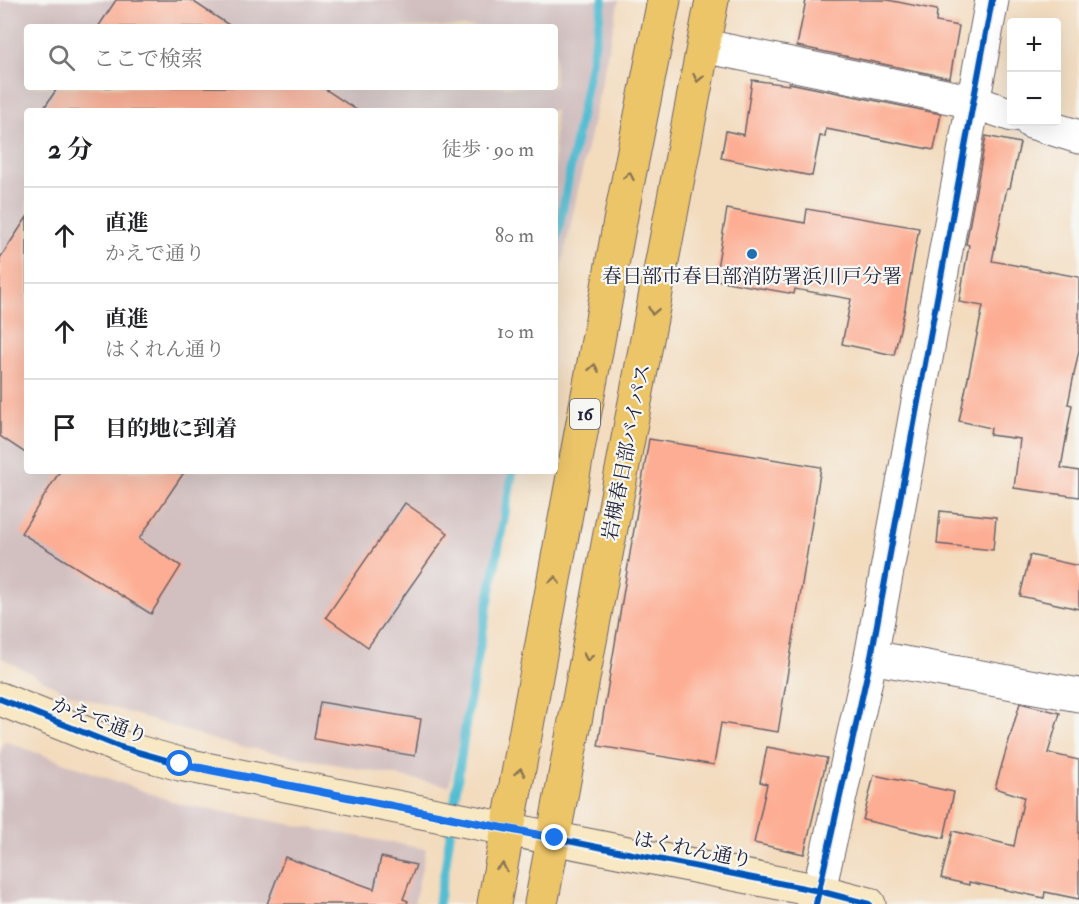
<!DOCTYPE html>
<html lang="ja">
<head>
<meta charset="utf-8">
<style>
  body { margin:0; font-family:"IM FELL Double Pica","Noto Serif JP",serif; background:#f2f2f2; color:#202124 }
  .controls { position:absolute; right:18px; top:18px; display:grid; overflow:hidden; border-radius:6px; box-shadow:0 6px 24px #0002 }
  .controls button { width:54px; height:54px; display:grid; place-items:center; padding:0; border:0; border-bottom:2px solid #e0e0e0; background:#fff; color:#202124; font:30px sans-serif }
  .stop { position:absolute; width:18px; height:18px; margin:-14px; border:4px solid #1a73e8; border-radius:50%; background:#fff }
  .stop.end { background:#1a73e8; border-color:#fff; box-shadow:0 2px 6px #0008 }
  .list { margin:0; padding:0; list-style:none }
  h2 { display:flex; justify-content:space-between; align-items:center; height:78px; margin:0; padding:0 24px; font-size:26px }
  h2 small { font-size:20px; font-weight:400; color:#757577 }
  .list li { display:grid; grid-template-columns:39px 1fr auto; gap:18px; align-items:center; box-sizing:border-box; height:96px; padding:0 24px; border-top:2px solid #e0e0e0 }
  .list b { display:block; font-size:22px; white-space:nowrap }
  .list p { margin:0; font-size:20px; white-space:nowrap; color:#757577 }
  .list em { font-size:20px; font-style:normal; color:#757577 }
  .icon { flex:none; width:33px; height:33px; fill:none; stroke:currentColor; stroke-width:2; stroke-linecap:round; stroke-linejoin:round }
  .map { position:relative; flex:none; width:1079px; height:904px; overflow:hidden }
  .search { position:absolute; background:#fff; box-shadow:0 6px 24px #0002; left:24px; top:24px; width:534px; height:66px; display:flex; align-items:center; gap:15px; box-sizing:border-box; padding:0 21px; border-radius:6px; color:#757577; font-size:22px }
  .panel { position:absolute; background:#fff; box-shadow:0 6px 24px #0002; left:24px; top:108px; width:534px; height:366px; border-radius:6px }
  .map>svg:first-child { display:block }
</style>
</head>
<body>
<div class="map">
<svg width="1079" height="904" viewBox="0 0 1079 904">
  <rect width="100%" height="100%" fill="#f6f6f2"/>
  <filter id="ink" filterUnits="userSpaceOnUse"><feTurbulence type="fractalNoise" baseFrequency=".0167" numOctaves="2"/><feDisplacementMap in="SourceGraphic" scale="12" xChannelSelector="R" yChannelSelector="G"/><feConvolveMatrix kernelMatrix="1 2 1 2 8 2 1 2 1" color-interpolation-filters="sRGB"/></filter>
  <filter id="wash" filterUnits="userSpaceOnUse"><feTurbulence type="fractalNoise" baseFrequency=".008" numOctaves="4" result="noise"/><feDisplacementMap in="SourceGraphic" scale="24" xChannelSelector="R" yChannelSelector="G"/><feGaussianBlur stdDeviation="1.35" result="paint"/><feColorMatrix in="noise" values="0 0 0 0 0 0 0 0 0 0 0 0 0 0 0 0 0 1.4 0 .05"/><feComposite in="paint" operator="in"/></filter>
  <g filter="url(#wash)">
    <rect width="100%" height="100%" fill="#f3dbbe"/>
    <g fill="#d2bfc0" fill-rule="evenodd">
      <path d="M 0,0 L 619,0 L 555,296 L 555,111 L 27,111 L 27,471 L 517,471 L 449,786 L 224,743 L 67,693 L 0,657 ZM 27,27 L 555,27 L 555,87 L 27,87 Z"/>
      <polygon points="4,741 180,804 426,849 414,904 0,904 0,753"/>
    </g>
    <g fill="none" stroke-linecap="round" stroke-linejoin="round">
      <g stroke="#55bdd2" stroke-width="9">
        <polyline points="555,248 603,0"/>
        <polyline points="438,904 445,869 467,715 513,471"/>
      </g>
    </g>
    <g id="blocks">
      <g fill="#fdad93">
        <polygon points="116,0 191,0 232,27 98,27"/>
        <polygon points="806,0 888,0 937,10 936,22 959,26 950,78 797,46"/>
        <polygon points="752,80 789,85 789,83 941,114 934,150 826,129 825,137 820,136 812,176 721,158 726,131 744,135"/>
        <polygon points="58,87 322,87 358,111 42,111"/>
        <polygon points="986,136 1020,143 1010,188 1007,188 992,261 1079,277 1079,350 1068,404 1072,405 1061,468 1079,471 1079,497 1014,488 1020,439 990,435 991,428 959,421 983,306 959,302 969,245 966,244"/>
        <polygon points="727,209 805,223 807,209 919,228 905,308 894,355 842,344 851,299 795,289 794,294 715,280"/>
        <polygon points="27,217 27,454 0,436 0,258"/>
        <polygon points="649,439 821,467 778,732 721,723 714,765 598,746"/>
        <polygon points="60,471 185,471 139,539 181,566 151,614 21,533"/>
        <polygon points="405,503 448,533 368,647 326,617"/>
        <polygon points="940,511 996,517 993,550 937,544"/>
        <polygon points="1030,555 1079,566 1079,609 1020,596"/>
        <polygon points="320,702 421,719 415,756 314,739"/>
        <polygon points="1020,703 1060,713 1048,753 1079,760 1079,899 1045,892 1044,898 969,882 969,885 941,878 953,831 1014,846 1024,797 995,788"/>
        <polygon points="767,747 827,758 804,854 754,843 767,784 760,782"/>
        <polygon points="874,775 954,792 944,838 863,820"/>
        <polygon points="285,857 374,889 381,857 416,865 403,899 408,901 407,904 267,904"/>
      </g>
    </g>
  </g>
  <g filter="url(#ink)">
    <use href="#blocks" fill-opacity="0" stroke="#6b6369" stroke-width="1.5"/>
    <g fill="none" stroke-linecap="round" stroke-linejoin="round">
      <defs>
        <g id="street">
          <polyline points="704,46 974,102 1012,115"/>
          <polyline points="1031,122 1079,137"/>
          <polyline points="871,657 1079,695"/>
          <polyline points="816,904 871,657 992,0"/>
        </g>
        <polyline id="secondary" points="0,699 120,747 180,764 819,891 869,904"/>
        <g id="highway">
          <polyline points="494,904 621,216 664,0"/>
          <polyline points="541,904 617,496 712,0"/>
        </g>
      </defs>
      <use href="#street" stroke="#6b6369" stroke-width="35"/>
      <use href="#secondary" stroke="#6b6369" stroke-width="35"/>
      <use href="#highway" stroke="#6b6369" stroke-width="35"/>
      <use href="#street" stroke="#fff" stroke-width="33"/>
      <use href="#secondary" stroke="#f8e8c3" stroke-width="33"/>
      <use href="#highway" stroke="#edc569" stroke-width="33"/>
      <defs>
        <g id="cycleway">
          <polyline points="0,699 120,747 180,764 819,891 869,904"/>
          <polyline points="816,904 871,657 992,0"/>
        </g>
      </defs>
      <use href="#cycleway" stroke="#f6f6f2" stroke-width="10"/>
      <use href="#cycleway" stroke="#0057b8" stroke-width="6"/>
    </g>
    <defs><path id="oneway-chevron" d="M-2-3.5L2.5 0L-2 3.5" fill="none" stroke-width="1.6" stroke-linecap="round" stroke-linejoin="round" transform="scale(1.5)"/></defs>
    <g stroke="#887452">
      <use href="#oneway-chevron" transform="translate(698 78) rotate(101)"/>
      <use href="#oneway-chevron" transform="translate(629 176) rotate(-79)"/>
      <use href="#oneway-chevron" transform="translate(653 311) rotate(101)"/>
      <use href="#oneway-chevron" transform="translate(594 368) rotate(-80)"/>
      <use href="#oneway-chevron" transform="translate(555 580) rotate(-80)"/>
      <use href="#oneway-chevron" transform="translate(588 657) rotate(100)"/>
      <use href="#oneway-chevron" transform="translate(520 772) rotate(-80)"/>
      <use href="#oneway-chevron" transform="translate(502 867) rotate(-79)"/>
    </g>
  </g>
  <g fill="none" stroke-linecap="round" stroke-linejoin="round" filter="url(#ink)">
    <polyline stroke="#1a73e8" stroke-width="8" points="180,764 555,838"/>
  </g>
  <circle fill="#1f6fb2" stroke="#f6f6f2" stroke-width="2" cx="752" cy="254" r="6"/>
  <g text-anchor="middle" stroke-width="4.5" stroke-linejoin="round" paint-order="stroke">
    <rect fill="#f6f6f2" stroke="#626272" stroke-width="1.5" x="570" y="399" width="30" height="30" rx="4.5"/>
    <g font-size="18" font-weight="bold" fill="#22223b">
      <text x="585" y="420">16</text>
    </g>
    <g font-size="20" fill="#22223b" stroke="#f6f6f2">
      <text x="752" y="283">春日部市春日部消防署浜川戸分署</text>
    </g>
    <g font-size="20" fill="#22223b" stroke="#f6f6f2">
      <text transform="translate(626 452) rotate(-79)" y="7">岩槻春日部バイパス</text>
      <text transform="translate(100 720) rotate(20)" y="7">かえで通り</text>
      <text transform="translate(693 849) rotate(11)" y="7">はくれん通り</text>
    </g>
  </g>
</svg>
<div class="controls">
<button>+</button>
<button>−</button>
</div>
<div class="stop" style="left:180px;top:764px"></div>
<div class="stop end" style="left:555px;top:838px"></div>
<div class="search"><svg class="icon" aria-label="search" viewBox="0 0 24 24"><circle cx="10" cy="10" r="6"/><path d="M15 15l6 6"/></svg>ここで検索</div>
<section class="panel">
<h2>2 分<small>徒歩 · 90 m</small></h2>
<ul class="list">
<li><svg class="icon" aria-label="ahead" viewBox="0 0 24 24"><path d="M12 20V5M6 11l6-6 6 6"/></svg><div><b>直進</b><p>かえで通り</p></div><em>80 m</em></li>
<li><svg class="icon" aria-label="ahead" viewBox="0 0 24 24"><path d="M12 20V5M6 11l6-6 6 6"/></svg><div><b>直進</b><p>はくれん通り</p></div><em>10 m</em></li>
<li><svg class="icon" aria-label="arrive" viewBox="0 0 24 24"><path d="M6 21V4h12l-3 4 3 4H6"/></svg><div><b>目的地に到着</b></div></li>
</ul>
</section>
</div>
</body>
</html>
